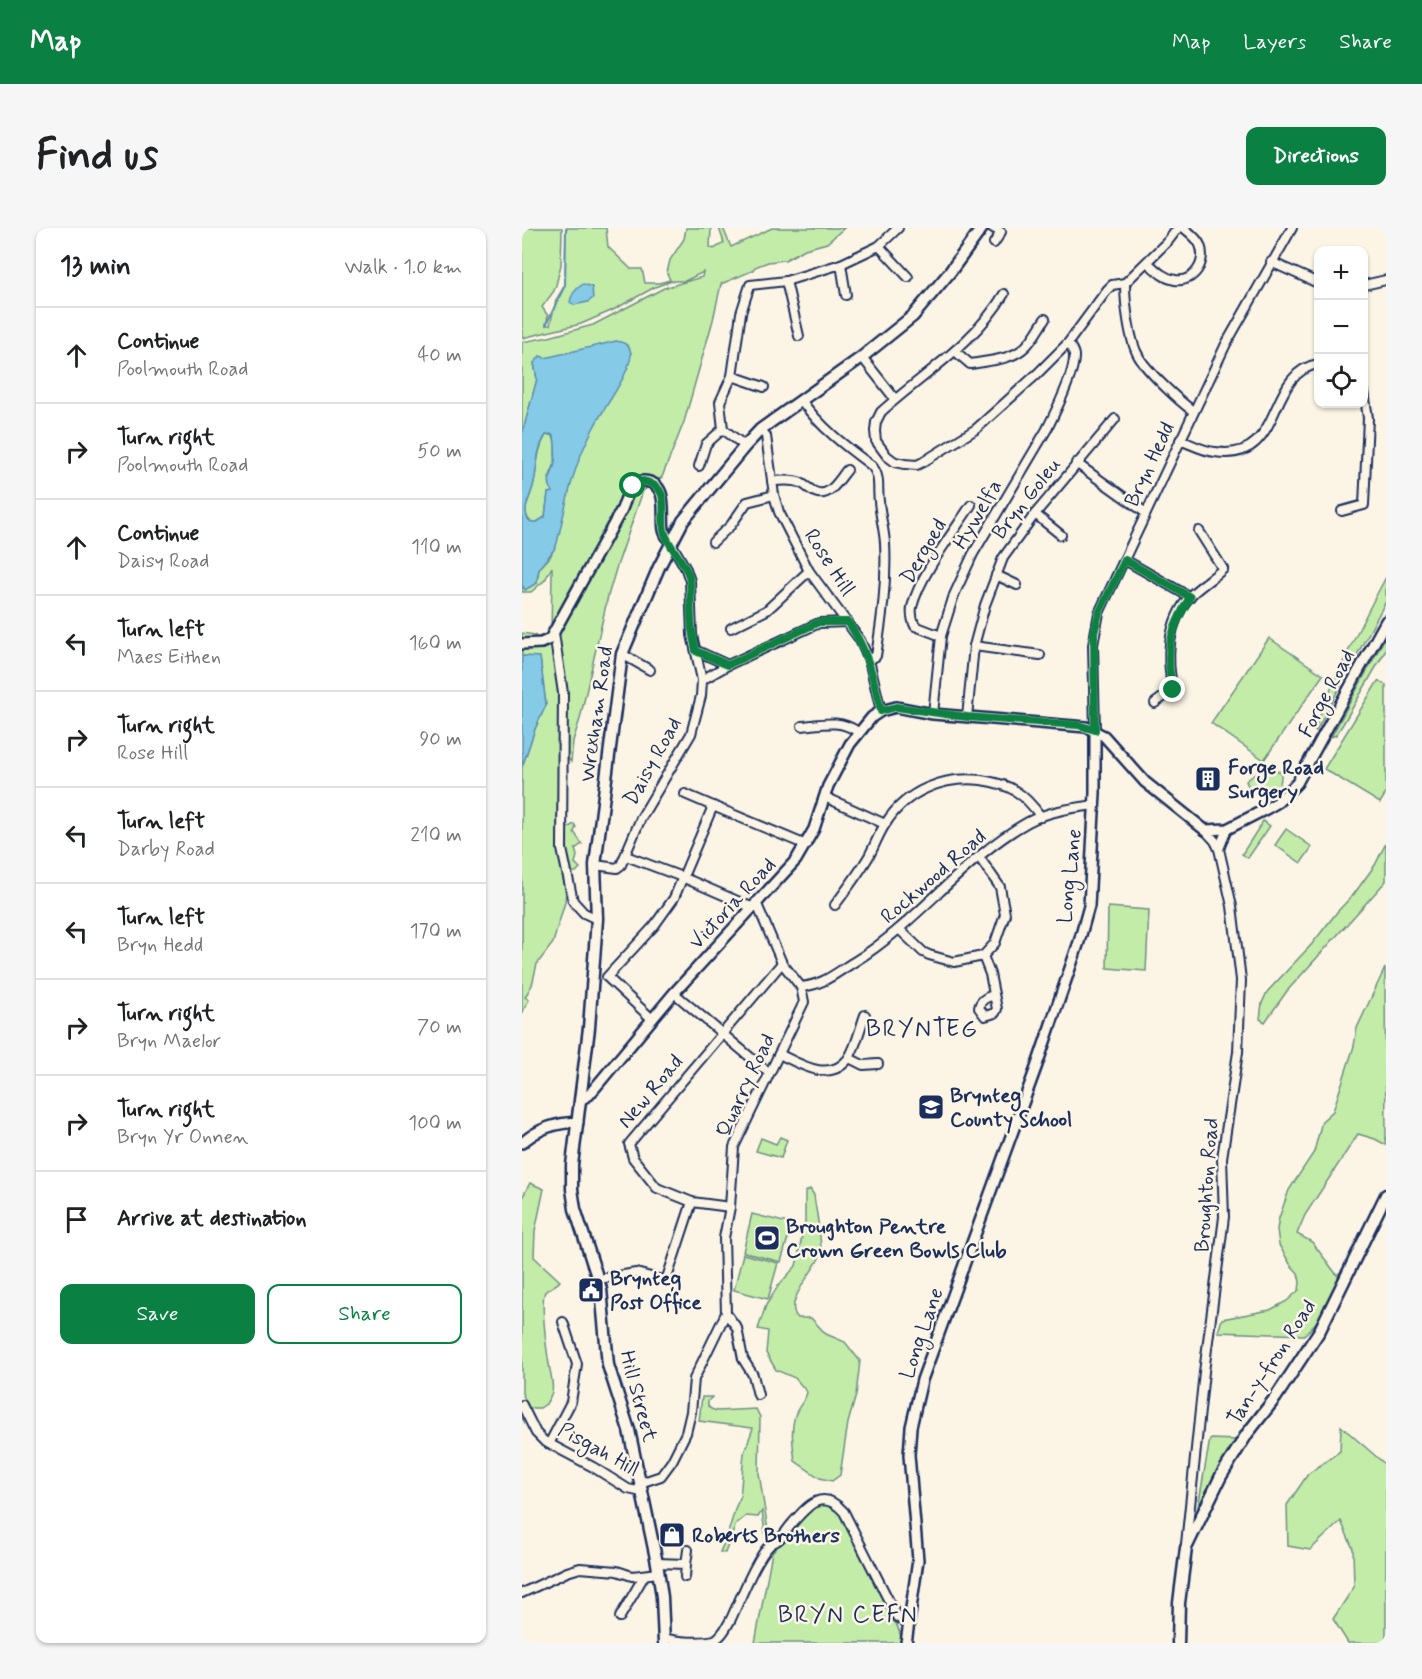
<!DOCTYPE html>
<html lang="en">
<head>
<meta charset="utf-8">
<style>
  body { margin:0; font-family:Mynerve,sans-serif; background:#f6f6f6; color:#202124 }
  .controls { position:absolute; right:18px; top:18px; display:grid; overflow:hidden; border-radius:12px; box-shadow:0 2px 4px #0004 }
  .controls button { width:54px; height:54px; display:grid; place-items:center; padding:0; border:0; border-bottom:2px solid #e0e0e0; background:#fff; color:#202124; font:30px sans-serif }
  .stop { position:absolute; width:18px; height:18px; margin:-14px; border:4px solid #0b8043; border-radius:50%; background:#fff }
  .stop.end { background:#0b8043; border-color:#fff; box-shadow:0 2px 6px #0008 }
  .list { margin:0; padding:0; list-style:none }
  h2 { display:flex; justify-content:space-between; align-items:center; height:78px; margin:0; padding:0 24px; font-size:26px }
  h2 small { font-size:20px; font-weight:400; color:#757577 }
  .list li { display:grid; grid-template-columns:39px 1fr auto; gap:18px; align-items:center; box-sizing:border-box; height:96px; padding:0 24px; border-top:2px solid #e0e0e0 }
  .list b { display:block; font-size:22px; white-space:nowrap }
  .list p { margin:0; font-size:20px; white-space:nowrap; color:#757577 }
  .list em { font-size:20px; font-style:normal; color:#757577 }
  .actions { display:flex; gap:12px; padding:18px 24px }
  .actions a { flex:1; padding:14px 0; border:2px solid #0b8043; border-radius:12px; text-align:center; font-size:21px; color:#0b8043 }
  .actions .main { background:#0b8043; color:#fff }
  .icon { flex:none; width:33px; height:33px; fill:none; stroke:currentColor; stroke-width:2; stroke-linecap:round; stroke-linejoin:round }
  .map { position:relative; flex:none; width:864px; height:1415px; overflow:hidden; border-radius:12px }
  header { display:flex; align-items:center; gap:36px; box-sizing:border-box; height:84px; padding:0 30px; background:#0b8043; color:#fff }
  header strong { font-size:28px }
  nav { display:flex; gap:33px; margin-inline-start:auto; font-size:21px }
  .intro { display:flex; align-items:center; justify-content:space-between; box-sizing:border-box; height:144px; padding:0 36px }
  h1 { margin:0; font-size:42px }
  .button { padding:15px 27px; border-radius:12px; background:#0b8043; color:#fff; font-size:21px; font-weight:700 }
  main { display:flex; gap:36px; padding:0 36px }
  aside { flex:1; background:#fff; border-radius:12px; box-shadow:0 2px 4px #0004 }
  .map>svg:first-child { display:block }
</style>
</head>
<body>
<header>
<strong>Map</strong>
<nav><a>Map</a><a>Layers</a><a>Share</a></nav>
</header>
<div class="intro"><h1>Find us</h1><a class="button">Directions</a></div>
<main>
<aside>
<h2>13 min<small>Walk · 1.0 km</small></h2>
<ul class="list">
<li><svg class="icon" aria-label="ahead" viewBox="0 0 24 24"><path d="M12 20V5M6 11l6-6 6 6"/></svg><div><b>Continue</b><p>Poolmouth Road</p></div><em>40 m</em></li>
<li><svg class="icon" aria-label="right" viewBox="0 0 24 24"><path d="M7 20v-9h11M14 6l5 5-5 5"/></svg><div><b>Turn right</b><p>Poolmouth Road</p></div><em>50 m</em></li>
<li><svg class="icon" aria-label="ahead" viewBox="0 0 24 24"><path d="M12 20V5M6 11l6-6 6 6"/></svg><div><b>Continue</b><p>Daisy Road</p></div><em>110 m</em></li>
<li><svg class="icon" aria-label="left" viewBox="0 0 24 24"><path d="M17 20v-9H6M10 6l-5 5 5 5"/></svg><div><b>Turn left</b><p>Maes Eithen</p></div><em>160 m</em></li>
<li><svg class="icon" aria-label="right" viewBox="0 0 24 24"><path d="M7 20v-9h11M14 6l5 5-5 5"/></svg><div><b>Turn right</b><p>Rose Hill</p></div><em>90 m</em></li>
<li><svg class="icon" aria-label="left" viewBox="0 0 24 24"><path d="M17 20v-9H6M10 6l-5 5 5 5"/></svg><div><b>Turn left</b><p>Darby Road</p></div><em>210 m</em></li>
<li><svg class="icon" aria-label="left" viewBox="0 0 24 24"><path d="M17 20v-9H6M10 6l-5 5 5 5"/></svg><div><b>Turn left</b><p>Bryn Hedd</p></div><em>170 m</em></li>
<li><svg class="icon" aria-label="right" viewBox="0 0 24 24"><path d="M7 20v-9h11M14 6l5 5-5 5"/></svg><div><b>Turn right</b><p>Bryn Maelor</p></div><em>70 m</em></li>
<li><svg class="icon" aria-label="right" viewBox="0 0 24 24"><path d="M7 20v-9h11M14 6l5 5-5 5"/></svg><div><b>Turn right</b><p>Bryn Yr Onnen</p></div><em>100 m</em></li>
<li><svg class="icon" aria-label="arrive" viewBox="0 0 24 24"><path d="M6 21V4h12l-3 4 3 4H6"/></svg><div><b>Arrive at destination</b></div></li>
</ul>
<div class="actions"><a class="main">Save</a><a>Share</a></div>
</aside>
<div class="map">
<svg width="864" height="1415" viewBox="0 0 864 1415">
  <rect width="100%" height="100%" fill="#fcf5e5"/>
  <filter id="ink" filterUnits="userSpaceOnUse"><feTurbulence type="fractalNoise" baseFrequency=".0167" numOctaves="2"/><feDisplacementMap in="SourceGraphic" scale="12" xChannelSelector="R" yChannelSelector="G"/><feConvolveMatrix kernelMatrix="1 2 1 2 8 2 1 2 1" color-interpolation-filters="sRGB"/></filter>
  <g filter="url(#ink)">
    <g fill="#c3eca8" stroke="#6f8e83" stroke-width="1.5">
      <path d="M 0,0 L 40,0 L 39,37 L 34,57 L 32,63 L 20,79 L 26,88 L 24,97 L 28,97 L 34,72 L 43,57 L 44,0 L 84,0 L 86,19 L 109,41 L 120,41 L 123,55 L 137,55 L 148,52 L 145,45 L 148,32 L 162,11 L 164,0 L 189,0 L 188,19 L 192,21 L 202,15 L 197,0 L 201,0 L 209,19 L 250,0 L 322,0 L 305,15 L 283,21 L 263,32 L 246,34 L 233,39 L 230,43 L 199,56 L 191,92 L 162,194 L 140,249 L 121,263 L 94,341 L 86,368 L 58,491 L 51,513 L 49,534 L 44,528 L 40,531 C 50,542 45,549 38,561 L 44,566 L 38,598 L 39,604 L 52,596 L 54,599 L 52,604 L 60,616 L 53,621 L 55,628 L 53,635 L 58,640 L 54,644 L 49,644 L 45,652 L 43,674 L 31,715 L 15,736 L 10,757 L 3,769 L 7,772 L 0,785 L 0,539 L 13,501 L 24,477 L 18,430 L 0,428 L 0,405 L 13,407 L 14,418 L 24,419 L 29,412 L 30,339 L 23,352 L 9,364 L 0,364 L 0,357 L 3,361 L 15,355 L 17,341 L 28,329 L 34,316 L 46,262 L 56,231 L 71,199 L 98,154 L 109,126 L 21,130 L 12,135 L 15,151 L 0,208 L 0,114 L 27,109 L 71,97 L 142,60 L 180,49 L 181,44 L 163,53 L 149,53 L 133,59 L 91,82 L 59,96 L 0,110 Z"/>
      <path d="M 24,207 L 30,207 C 36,215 31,224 34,233 L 27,250 L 31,264 L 26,265 L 23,289 L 15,294 C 11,294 9,295 6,291 C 0,281 9,268 11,258 C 16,241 14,223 24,207 Z"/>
      <path d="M 864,349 L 864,373 L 794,503 L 792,502 C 812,450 837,399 864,349 Z"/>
      <polygon points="864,408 864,422 821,496 814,507 809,509"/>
      <polygon points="747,410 801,447 742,532 689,495"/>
      <polygon points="856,453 864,457 864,565 858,575 802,541"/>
      <path d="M 741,540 L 759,544 C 760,556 756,562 747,570 C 737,568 727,564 724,553 Z"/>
      <polygon points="741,593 748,598 726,630 720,626"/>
      <polygon points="764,601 790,619 779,635 753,617"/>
      <polygon points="864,615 864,653 765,763 743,794 738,791 740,775 745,764 790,716 815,684 832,666 853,637"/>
      <polygon points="586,679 627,682 624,743 585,740"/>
      <path d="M 863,740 L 864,917 L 853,911 L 836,906 L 783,987 L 775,1006 L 790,1014 L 815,1047 L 819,1043 C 822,1058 794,1097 782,1107 L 696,1104 L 700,1091 L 748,1082 L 765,1073 L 777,1062 L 778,1054 L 776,1045 L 768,1036 L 757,1017 L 755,1001 L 757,990 L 767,962 L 792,924 L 800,893 L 811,883 L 832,818 L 835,800 Z"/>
      <polygon points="258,909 265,912 259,930 234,923 239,910 254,916"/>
      <path d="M 8,955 L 22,961 L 13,1003 L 12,1029 L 38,1053 C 34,1058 26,1060 23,1064 C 18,1071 25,1125 27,1136 C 28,1145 32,1154 30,1164 C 29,1168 26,1172 24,1176 L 18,1180 L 7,1180 L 0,1165 L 0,970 Z"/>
      <path d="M 288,961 L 292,967 C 293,979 302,1019 298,1028 C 292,1044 260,1075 276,1090 L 289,1090 L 304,1106 L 323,1114 L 338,1133 L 334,1167 L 326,1195 L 318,1247 L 310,1253 L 298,1250 L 273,1233 C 271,1218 268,1200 274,1185 C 277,1177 284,1172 285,1164 L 273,1150 L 254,1142 L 244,1125 L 246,1103 L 236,1101 L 244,1077 L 256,1058 L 274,1038 L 283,994 L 283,964 Z"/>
      <polygon points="230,986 270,996 259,1034 221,1024"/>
      <polygon points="221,1026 256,1035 246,1071 212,1062"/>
      <polygon points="180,1169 190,1169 186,1173 186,1178 189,1181 195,1183 234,1181 238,1189 237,1245 247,1309 244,1312 240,1283 236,1289 224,1288 214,1296 203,1325 198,1324 206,1305 214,1278 218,1270 222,1225 231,1200 177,1193"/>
      <polygon points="819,1198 864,1237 864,1415 826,1415 811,1391 832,1359 831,1321 819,1293 788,1322 766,1318 765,1277 786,1246 818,1223"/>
      <polygon points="688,1211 714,1212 707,1222 674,1290"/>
      <path d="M 310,1276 L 319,1284 C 328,1303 382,1401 380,1415 L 233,1415 L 250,1324 L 287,1283 L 302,1277 Z"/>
    </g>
    <g fill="#85cae7" stroke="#5b8cb0" stroke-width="1.5" fill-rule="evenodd">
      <path d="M 61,56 L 70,59 L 71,70 L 66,74 L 52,77 L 48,74 C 49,66 55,60 61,56 Z"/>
      <path d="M 94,113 C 102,114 109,118 109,127 C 107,148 80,182 71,201 C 50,240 45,273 35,315 C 32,326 22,331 17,341 C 16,345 15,351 15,355 L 3,362 L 0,357 L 0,206 L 15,151 L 12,135 L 18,128 L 23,130 ZM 29,206 L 32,209 C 33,213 34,230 33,234 C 32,246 22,252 31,264 L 26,265 L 23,289 L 15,294 C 11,294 9,295 6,291 C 0,281 9,268 11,258 C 16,241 13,223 24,207 Z"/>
      <polygon points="0,428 18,429 24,477 13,501 0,539"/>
    </g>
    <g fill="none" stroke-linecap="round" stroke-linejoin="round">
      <polyline stroke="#5b8cb0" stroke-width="2" points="24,97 43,57 44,0"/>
      <defs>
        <g id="minor">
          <polyline points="471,0 479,4 472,15"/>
          <path d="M 656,0 L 646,13 L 603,55 C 603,74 607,113 617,129 C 626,144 657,173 671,183"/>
          <polyline points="357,18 386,49"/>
          <path d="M 625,34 C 633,41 641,50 653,52 C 672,55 685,34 678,17 C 675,10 668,5 662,0"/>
          <polyline points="749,34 796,55"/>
          <polyline points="319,36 324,67"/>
          <polyline points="264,53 277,108"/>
          <polyline points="842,57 864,52"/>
          <path d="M 482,66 C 453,115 401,146 359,184 L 354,194 L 353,203 L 354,213 L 365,228 L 373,234 L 383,236 L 395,237 L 401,234 L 454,201 L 515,146 L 546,115 L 585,62 L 590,57 L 603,55"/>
          <path d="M 433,123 L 448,136 C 465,133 490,132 503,119 C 511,112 517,100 523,91"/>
          <polyline points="340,129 373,171"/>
          <polyline points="210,148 242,159"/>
          <path d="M 279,172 C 298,199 323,218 350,238 C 359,249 355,260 357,273 C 358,287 362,301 363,315 C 365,353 360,390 354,428 L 347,432"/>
          <polyline points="201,201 198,174 210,148 219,85 228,57 264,53 319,36 357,18 376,0"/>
          <polyline points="239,201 244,208 252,267 257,284 287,343 338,412 347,432 359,483"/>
          <path d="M 658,212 C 669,216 681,223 693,224 C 763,235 743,145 796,136"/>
          <polyline points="554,235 624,285"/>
          <polyline points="177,238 184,216 201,201 223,218"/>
          <path d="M 250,253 C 260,253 270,251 279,255 C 285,258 290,264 296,265 C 309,268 318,250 325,242"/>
          <polyline points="820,283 842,277 846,190 842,164"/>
          <polyline points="513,286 539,307"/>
          <polyline points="191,314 209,297 225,274 252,267"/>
          <polyline points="603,332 668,369"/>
          <polyline points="474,347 495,357"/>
          <polyline points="209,400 245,382 287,343"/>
          <polyline points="32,405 41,465 40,621 51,673 62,685 75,691"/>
          <path d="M 419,408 L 393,398 C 390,392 389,386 390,379 C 398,347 431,305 449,277"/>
          <polyline points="452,418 518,427"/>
          <polyline points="175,423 206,437 297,395 326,394"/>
          <polyline points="100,426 128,442"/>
          <polyline points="180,452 206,437"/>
          <path d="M 633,475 L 651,462 C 644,431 645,394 668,368 C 678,358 691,350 701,341 L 677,303"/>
          <path d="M 411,486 L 419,408 L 432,367 L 451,326 L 525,201 C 533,185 553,145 552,128 C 552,123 548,119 546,115"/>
          <polyline points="445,489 452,418 463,377 481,330 513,286 593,191"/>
          <path d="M 280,498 C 301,496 318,491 336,504"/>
          <polyline points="573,502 571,417 577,385 704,116 770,0"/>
          <polyline points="163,566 191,578"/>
          <polyline points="303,569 363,596"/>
          <polyline points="697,621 705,601"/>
          <polyline points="104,628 160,649 229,679"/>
          <polyline points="73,637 95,640 99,637 119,590 169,506 179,468 180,452 170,407 168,353 164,341 149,315"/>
          <path d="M 313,677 C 325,661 337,645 347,628 C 353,617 357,605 364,595 C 384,563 421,548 459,552 C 488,556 502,565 519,589"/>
          <polyline points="377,701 401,724 407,727 432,734 461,728 473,715 483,686 478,659 457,629"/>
          <path d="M 461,728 L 468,746 L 475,781 L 473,785 L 463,788 L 457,780 C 458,772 464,769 472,767"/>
          <path d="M 279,759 C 303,756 312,746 332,734 C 396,695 440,631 506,594 C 526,583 551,580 573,577"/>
          <polyline points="152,765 247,845"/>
          <polyline points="130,791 85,749 132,698 152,670 191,578 284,617"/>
          <path d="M 257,826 C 278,836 307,855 326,831 C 334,820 338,800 343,787"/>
          <polyline points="327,830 341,837 356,836"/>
          <polyline points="208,979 170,974 135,960 111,930 107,916 260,735"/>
          <polyline points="76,1051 114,1045 144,1053 170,974"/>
          <polyline points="204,1085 215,1100 221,1131 231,1147 236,1167"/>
          <polyline points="0,1177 14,1205 22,1213 71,1239 106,1261 120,1264"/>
          <polyline points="27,1216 49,1174 55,1136 41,1094"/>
          <polyline points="118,1255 139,1248 150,1233 164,1205 169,1184 172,1151 204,1085 202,1010 208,979 212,919 282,774 279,759 260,735 234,674"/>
          <polyline points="664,1316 682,1144 702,989 700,930 716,824 719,752 710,678 697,621 693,613 683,602"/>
          <polyline points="135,1335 164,1336 163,1349"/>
          <polyline points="164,1336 166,1322"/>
          <polyline points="0,1365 45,1344 58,1340 95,1343 110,1348 137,1345"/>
          <polyline points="98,1389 122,1348"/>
          <path d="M 142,1410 C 156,1414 179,1415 192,1412 C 200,1409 205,1398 209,1391 C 218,1372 234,1330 248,1317 C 250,1315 254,1314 256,1312 C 261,1309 264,1303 268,1298 C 285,1278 300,1259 322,1284 L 375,1389 L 387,1396"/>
        </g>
        <g id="tertiary">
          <path d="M 0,416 L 19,415 L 28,411 L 100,281 C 104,271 108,252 122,253 C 148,255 139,286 142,302 C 143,307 146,310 149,315"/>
          <polyline points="58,872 67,867 152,765 274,632 292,601 306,558 328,516 350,489 359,483 374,479 411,486 564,499 582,508 623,554 683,602 705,601 744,581 756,574 775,555 864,393"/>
          <path d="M 0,915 C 17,900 34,895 56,894"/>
          <polyline points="384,1415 396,1332 387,1227 389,1199 400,1152 515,837 557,714 567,678 573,565 573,502"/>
        </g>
        <g id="secondary">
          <polyline points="142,1415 140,1369 135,1335 107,1202 86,1137 79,1061 53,981 50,961 50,937 67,800 75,691 73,637 100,426 137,339 161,293 223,218 239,201 340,129 391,88 428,44 460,0"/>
          <polyline points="656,1415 657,1375 664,1320 699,1248 725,1206 754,1169 798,1102 864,967"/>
        </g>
      </defs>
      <use href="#minor" stroke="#1b2f5e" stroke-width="12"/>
      <use href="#tertiary" stroke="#1b2f5e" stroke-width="14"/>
      <use href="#secondary" stroke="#1b2f5e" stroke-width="15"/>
      <use href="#minor" stroke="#fcf5e5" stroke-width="8"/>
      <use href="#tertiary" stroke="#fcf5e5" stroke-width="9"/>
      <use href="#secondary" stroke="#fcf5e5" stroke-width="10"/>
    </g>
  </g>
  <g fill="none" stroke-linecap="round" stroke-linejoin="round" filter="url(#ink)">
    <path stroke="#0b8043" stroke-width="8" d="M 111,258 L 121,253 C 151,260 138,282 142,303 C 146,319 162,332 167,348 C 170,362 168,376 169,390 C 169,402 172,412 174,423 L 206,437 L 297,394 L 326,394 C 346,423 351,449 359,483 L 374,479 L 445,489 L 556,497 L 573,502 L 572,405 L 577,385 L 603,332 L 668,369 C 648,403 642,423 651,462"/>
  </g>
  <defs>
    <symbol id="building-square" viewBox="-11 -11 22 22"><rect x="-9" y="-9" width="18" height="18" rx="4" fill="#1b2f5e" stroke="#fcf5e5"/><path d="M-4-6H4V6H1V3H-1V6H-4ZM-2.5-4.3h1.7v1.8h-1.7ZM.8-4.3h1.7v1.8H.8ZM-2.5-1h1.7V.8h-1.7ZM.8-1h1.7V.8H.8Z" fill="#fff"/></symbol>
    <symbol id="school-square" viewBox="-11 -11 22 22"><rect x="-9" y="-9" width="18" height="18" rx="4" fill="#1b2f5e" stroke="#fcf5e5"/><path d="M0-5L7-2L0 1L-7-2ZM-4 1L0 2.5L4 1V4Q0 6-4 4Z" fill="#fff"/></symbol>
    <symbol id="stadium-square" viewBox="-11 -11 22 22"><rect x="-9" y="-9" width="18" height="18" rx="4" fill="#1b2f5e" stroke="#fcf5e5"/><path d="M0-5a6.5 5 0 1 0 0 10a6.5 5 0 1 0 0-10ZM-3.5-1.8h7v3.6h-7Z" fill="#fff"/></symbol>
    <symbol id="civic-square" viewBox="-11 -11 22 22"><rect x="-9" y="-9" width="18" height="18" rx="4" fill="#1b2f5e" stroke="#fcf5e5"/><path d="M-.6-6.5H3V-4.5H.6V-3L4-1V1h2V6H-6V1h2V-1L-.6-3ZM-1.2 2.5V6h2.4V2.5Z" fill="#fff"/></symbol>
    <symbol id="shop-square" viewBox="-11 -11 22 22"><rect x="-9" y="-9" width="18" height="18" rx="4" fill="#1b2f5e" stroke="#fcf5e5"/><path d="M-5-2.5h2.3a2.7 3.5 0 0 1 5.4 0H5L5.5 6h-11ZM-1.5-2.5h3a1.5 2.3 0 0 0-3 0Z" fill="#fff"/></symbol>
  </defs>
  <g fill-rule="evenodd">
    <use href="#building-square" x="671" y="536" width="30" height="30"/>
    <use href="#school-square" x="394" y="864" width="30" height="30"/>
    <use href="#stadium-square" x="230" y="995" width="30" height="30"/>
    <use href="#civic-square" x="54" y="1047" width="30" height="30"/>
    <use href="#shop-square" x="135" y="1292" width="30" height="30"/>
  </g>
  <g text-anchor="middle" stroke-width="5" stroke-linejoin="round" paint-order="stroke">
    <g font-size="21" fill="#1b2f5e" stroke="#fcf5e5">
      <text transform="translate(627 236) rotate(-65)" y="7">Bryn Hedd</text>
      <text transform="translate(504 270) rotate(-52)" y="7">Bryn Goleu</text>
      <text transform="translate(455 286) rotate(-60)" y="7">Hywelfa</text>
      <text transform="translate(401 323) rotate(-60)" y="7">Dergoed</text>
      <text transform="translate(308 334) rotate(57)" y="7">Rose Hill</text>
      <text transform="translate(804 465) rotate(-62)" y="7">Forge Road</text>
      <text transform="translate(74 486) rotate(-82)" y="7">Wrexham Road</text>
      <text transform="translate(130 533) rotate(-61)" y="7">Daisy Road</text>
      <text transform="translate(411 648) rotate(-41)" y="7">Rockwood Road</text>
      <text transform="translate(547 648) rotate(-84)" y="7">Long Lane</text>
      <text transform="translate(210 675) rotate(-47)" y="7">Victoria Road</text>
      <text transform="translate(223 857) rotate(-65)" y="7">Quarry Road</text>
      <text transform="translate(128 863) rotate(-50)" y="7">New Road</text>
      <text transform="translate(684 957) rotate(-86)" y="7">Broughton Road</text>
      <text transform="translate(399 1105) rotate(-71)" y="7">Long Lane</text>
      <text transform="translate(749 1134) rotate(-57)" y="7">Tan-y-fron Road</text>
      <text transform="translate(117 1168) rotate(75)" y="7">Hill Street</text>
      <text transform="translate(77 1221) rotate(29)" y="7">Pisgah Hill</text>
    </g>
    <g font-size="21" font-weight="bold" fill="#1b2f5e" stroke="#fcf5e5" text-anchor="start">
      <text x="706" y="546">Forge Road<tspan x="706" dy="24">Surgery</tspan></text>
      <text x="428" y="874">Brynteg<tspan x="428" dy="24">County School</tspan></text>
      <text x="264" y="1005">Broughton Pentre<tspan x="264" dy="24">Crown Green Bowls Club</tspan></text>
      <text x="88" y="1057">Brynteg<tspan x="88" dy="24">Post Office</tspan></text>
      <text x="170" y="1314">Roberts Brothers</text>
    </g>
    <g font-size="24" letter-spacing="1.5" fill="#1b2f5e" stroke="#fcf5e5">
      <text x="400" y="808">BRYNTEG</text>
      <text x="326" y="1394">BRYN CEFN</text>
    </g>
  </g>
</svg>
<div class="controls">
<button>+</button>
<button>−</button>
<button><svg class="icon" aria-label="locate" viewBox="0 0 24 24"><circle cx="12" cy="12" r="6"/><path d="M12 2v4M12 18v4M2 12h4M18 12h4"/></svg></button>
</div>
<div class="stop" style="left:111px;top:258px"></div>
<div class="stop end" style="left:651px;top:462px"></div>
</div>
</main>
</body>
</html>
